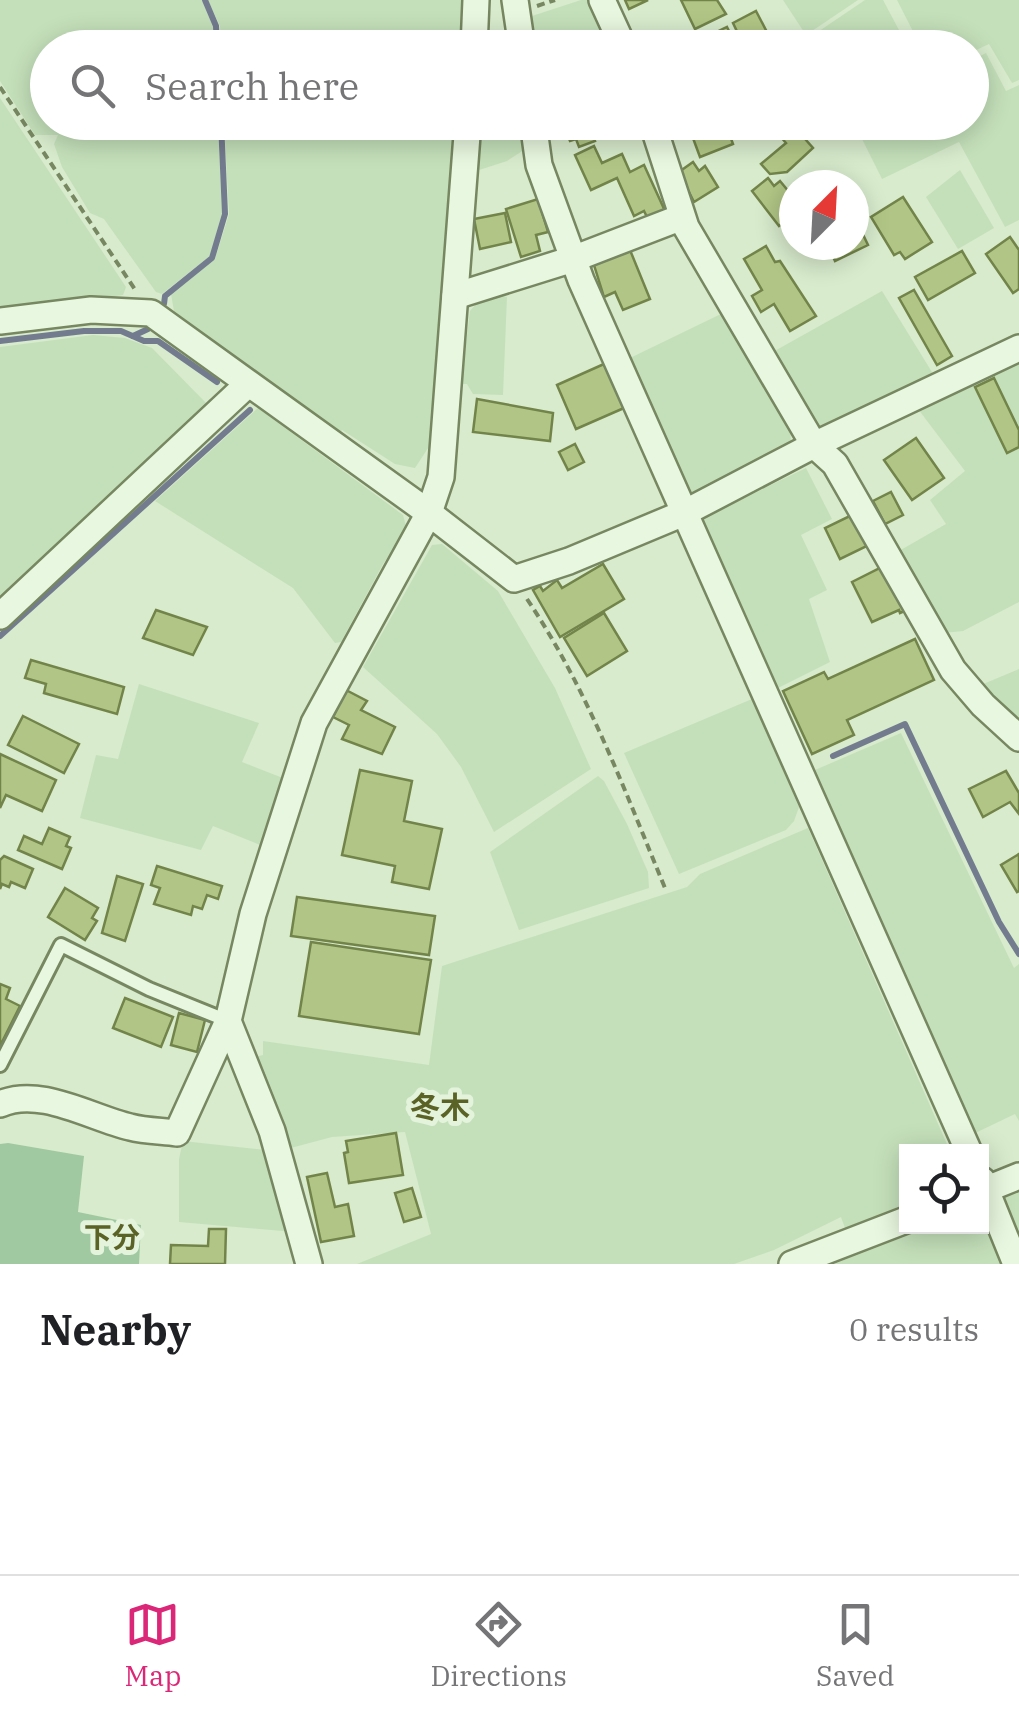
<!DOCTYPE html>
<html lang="en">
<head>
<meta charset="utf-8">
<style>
  body { margin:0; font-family:"IBM Plex Serif","Noto Sans JP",serif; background:#f6f6f6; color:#202124 }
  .controls { position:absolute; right:30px; bottom:30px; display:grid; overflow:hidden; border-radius:0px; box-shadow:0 5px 25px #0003 }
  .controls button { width:90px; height:90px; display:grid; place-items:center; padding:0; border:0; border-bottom:2px solid #e0e0e0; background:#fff; color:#202124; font:50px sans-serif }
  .compass { position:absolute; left:779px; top:170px; width:90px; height:90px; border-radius:50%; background:#fff; box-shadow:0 5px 25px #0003; rotate:24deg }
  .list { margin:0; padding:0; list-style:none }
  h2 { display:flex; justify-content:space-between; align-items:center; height:130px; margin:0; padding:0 40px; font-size:42px }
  h2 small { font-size:32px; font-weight:400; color:#757577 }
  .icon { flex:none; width:55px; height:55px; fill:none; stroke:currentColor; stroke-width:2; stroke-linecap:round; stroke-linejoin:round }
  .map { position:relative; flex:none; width:1019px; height:1264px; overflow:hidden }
  .search { position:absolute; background:#fff; box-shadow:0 5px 25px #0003; left:30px; right:30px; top:30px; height:110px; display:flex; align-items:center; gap:25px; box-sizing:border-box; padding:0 35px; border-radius:55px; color:#757577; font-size:38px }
  .sheet { height:310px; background:#fff }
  nav { display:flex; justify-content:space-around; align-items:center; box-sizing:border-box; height:140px; border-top:2px solid #e0e0e0; background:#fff; font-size:28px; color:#757577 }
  nav a { display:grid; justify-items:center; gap:5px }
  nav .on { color:#db2777 }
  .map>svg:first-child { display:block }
</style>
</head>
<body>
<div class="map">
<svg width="1019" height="1264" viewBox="0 0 1019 1264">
  <rect width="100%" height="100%" fill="#d8ebcc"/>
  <g fill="#c4e0ba">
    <polygon points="0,0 202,0 213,27 214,47 48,48 48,122 218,123 222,213 210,256 162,294 156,292 104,219 90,213 62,167 54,144 58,135 35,135 0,81"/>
    <polygon points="208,0 466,0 462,47 221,47 220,26"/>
    <polygon points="581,0 588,0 608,37 584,47 535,47 532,16"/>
    <polygon points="783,0 858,0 806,35"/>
    <polygon points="865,0 883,0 908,47 802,47 800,44"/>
    <polygon points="897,0 1019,0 1019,80 1012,83 989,44 972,52 972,48 921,47"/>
    <polygon points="986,53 1006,91 1019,85 1019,220 1005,227 959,142 882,179 854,123 972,122 972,60"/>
    <polygon points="0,98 126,287 123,295 0,311"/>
    <polygon points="224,123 457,123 432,442 415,468 395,464 342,430 339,435 174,311 171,294 215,259 229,214"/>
    <polygon points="478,123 523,123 524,150 507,161 473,172"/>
    <polygon points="960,170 994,228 958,249 926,197"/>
    <polygon points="882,291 935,377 824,429 813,424 771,353"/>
    <polygon points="496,295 507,297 503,395 473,394 467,384 461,384 470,311 476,304"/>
    <polygon points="725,312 790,421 791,446 699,498 690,494 630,358"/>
    <polygon points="93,335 125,338 152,348 208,405 0,600 0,347"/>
    <polygon points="1019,360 1019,602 963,631 943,633 899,551 946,524 930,500 965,471 918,409"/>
    <polygon points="258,408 403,515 406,526 404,534 383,564 341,642 335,643 293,588 155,501"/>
    <polygon points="806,468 832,519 801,535 827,590 809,599 830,662 776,689 701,519"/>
    <polygon points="442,544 498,591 555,688 591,769 494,832 461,767 437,734 363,667 432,545"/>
    <polygon points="1019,669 1019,732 976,687"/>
    <polygon points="139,684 259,723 242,762 288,780 265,847 213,826 201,850 80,818 96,755 118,759"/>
    <polygon points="752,699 799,807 794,821 786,830 679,874 624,753"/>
    <polygon points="901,733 1014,968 1019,964 1019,1121 1015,1114 971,1135 815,770"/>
    <polygon points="598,776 604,781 627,824 648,872 649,888 519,930 490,852"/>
    <polygon points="808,828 950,1151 906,1152 906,1204 845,1228 841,1217 774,1250 734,1264 357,1264 431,1234 405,1132 332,1137 287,1149 251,1058 263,1055 263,1041 429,1065 442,966 687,887 700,874"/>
    <polygon points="183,1141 266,1150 294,1232 179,1222 179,1159"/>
    <polygon points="1019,1190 1019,1241 1001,1198"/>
    <polygon points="982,1220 1001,1264 834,1264 929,1227 982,1226"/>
  </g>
  <polygon fill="#a0c9a1" points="8,1143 84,1156 78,1212 141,1225 139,1264 0,1264 0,1144"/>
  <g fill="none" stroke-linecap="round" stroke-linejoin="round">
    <g stroke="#737c8f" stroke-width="6">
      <polyline points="205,0 216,26 217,48"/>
      <polyline points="164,304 165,296 212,258 225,214 221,122"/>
      <polyline points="133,336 148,329"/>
      <polyline points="0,341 84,331 121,331 144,341 158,341 217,382"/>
      <polyline points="0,636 250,410"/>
      <polyline points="833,756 905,724 999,922 1019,954"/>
    </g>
  </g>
  <g fill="#b1c686" stroke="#728449" stroke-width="2.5">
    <polygon points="625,0 648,0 629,9"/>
    <polygon points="681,0 717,0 726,14 695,29"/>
    <polygon points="756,11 769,36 745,48 733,23"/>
    <polygon points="727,27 736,45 692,48 690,45"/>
    <polygon points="557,122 588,122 595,141 579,147 576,139 570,141 567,134 562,136"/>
    <polygon points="725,122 733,144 700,157 690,130 710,122"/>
    <polygon points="753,122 790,122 813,148 787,172 770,174 761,164 786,143 774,129 766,136"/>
    <polygon points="594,146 602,163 622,154 630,172 644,165 665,211 648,219 644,211 634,216 617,178 591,190 575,155"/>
    <polygon points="693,162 699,171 705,166 718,187 694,202 679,172"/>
    <polygon points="768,178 774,186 780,181 794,198 794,215 779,226 752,191"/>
    <polygon points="903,197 932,242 905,259 900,252 894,255 871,217"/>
    <polygon points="538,199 548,232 536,235 540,251 521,257 506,209"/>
    <polygon points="505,213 511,242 480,249 474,219"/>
    <polygon points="854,216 868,245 835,261 828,245 854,245"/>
    <polygon points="1010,237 1019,250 1019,289 1013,293 986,254"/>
    <polygon points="766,246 775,262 780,261 816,316 790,331 774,304 761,312 752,296 762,290 744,259"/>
    <polygon points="630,250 650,299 623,310 615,292 604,297 594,265"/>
    <polygon points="962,251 975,273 928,300 915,277"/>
    <polygon points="914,290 952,356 937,365 899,298"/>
    <polygon points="604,364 624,408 576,429 557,385"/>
    <polygon points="994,378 1019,430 1019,447 1007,453 975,387"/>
    <polygon points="477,399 553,413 550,441 473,432"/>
    <polygon points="916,438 944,478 912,500 884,460"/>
    <polygon points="575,444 584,462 568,470 559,452"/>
    <polygon points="891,492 903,515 885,524 873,501"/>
    <polygon points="854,514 869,545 840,559 825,528"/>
    <polygon points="603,564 624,599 560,637 533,590 540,586 543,591 557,580 562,588"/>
    <polygon points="880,568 905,611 900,613 899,610 872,622 852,582"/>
    <polygon points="156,610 207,627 193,655 143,638"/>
    <polygon points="604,613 627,651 587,676 564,638"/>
    <polygon points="915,639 934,680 847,720 854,735 812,754 783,691 824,672 828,679"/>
    <polygon points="31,660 124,687 117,714 44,693 46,684 25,678"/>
    <polygon points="346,690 367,701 361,710 395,727 382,754 342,739 349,725 333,717"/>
    <polygon points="23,716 79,744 64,773 8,745"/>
    <polygon points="0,754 56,780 42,811 6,795 0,808"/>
    <polygon points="360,770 412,781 404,821 442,829 429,889 392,882 395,866 342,855"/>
    <polygon points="1006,771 1019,793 1019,814 1010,802 983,817 969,789"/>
    <polygon points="49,828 70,837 66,846 71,848 62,869 18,850 24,836 42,844"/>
    <polygon points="1019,854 1019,891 1017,892 1001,865"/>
    <polygon points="4,856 33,869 25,888 11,882 9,887 2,884 0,889 0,860"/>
    <polygon points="157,866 222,886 218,899 207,895 202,909 193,906 191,915 154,904 160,888 151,885"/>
    <polygon points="117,876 143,884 125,941 102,933"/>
    <polygon points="65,888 98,908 92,918 97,921 85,940 48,917"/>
    <polygon points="297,897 435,916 429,955 291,936"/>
    <polygon points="311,942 431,960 419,1034 299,1016"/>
    <polygon points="0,984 10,988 6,999 20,1006 0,1046"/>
    <polygon points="125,998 173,1017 161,1047 113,1028"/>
    <polygon points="179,1013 205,1020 197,1052 171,1045"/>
    <polygon points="396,1133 403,1175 349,1183 344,1153 348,1152 346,1141"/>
    <polygon points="327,1173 335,1207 348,1204 354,1236 321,1242 307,1177"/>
    <polygon points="412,1188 421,1217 404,1222 395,1193"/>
    <polygon points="209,1229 226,1229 225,1264 170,1264 171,1245 208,1246"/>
  </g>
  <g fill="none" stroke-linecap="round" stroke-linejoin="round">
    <defs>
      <polyline id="lane" points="0,1065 61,945 149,989 228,1021"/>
      <g id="street">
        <polyline points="515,0 522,48"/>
        <polyline points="602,0 624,48"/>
        <polyline points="474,48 476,0"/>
        <polyline points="533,122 539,165 581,280 969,1152"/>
        <polyline points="652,122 686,227 814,445 835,464 953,670 983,705 1019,738"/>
        <polyline points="455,296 573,259 682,217"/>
        <polyline points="0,321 91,310 151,313 429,513 514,579 569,561 684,513 814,445 1019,348"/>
        <polyline points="0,616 248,384"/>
        <path d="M 0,1104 C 40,1086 91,1118 130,1127 C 145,1131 162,1131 177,1133 L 228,1021"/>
        <polyline points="982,1180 1016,1264"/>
        <polyline points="982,1191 1019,1176"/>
        <polyline points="309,1264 272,1131 228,1021 253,914 314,723 429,513 441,477 468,122"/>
        <polyline points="792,1264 906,1220"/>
      </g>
    </defs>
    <use href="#lane" stroke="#778761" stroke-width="18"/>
    <use href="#street" stroke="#778761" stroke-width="30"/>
    <g stroke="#778761" stroke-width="4" stroke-dasharray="8 5" stroke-linecap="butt">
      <polyline points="537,6 555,0"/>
      <polyline points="0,87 136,291"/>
      <path d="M 527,599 C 587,688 624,789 665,888"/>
    </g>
    <use href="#lane" stroke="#e8f7df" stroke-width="12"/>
    <use href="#street" stroke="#e8f7df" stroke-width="25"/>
  </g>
  <g text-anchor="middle" stroke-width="10" stroke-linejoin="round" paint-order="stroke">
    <g font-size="28" font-weight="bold" fill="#5b6226" stroke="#e4f3db">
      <text x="112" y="1247">下分</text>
    </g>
    <g font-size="30" font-weight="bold" fill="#5b6226" stroke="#e4f3db">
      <text x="440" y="1118">冬木</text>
    </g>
  </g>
</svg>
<div class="controls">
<button><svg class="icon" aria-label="locate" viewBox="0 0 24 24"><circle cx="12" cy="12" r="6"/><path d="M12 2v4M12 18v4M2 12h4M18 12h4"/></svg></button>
</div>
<svg class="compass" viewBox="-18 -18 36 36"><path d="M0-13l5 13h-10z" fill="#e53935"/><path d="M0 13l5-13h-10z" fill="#757577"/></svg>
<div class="search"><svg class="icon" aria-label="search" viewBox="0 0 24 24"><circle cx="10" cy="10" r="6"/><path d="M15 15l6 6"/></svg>Search here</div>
</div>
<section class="sheet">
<h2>Nearby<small>0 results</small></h2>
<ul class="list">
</ul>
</section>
<nav>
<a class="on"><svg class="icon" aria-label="map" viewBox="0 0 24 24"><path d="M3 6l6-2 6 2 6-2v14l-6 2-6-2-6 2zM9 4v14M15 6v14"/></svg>Map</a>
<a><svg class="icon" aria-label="directions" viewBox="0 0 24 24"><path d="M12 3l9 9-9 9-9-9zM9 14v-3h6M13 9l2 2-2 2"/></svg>Directions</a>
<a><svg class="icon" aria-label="saved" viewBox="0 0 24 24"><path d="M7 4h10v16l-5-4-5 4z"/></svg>Saved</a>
</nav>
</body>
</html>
